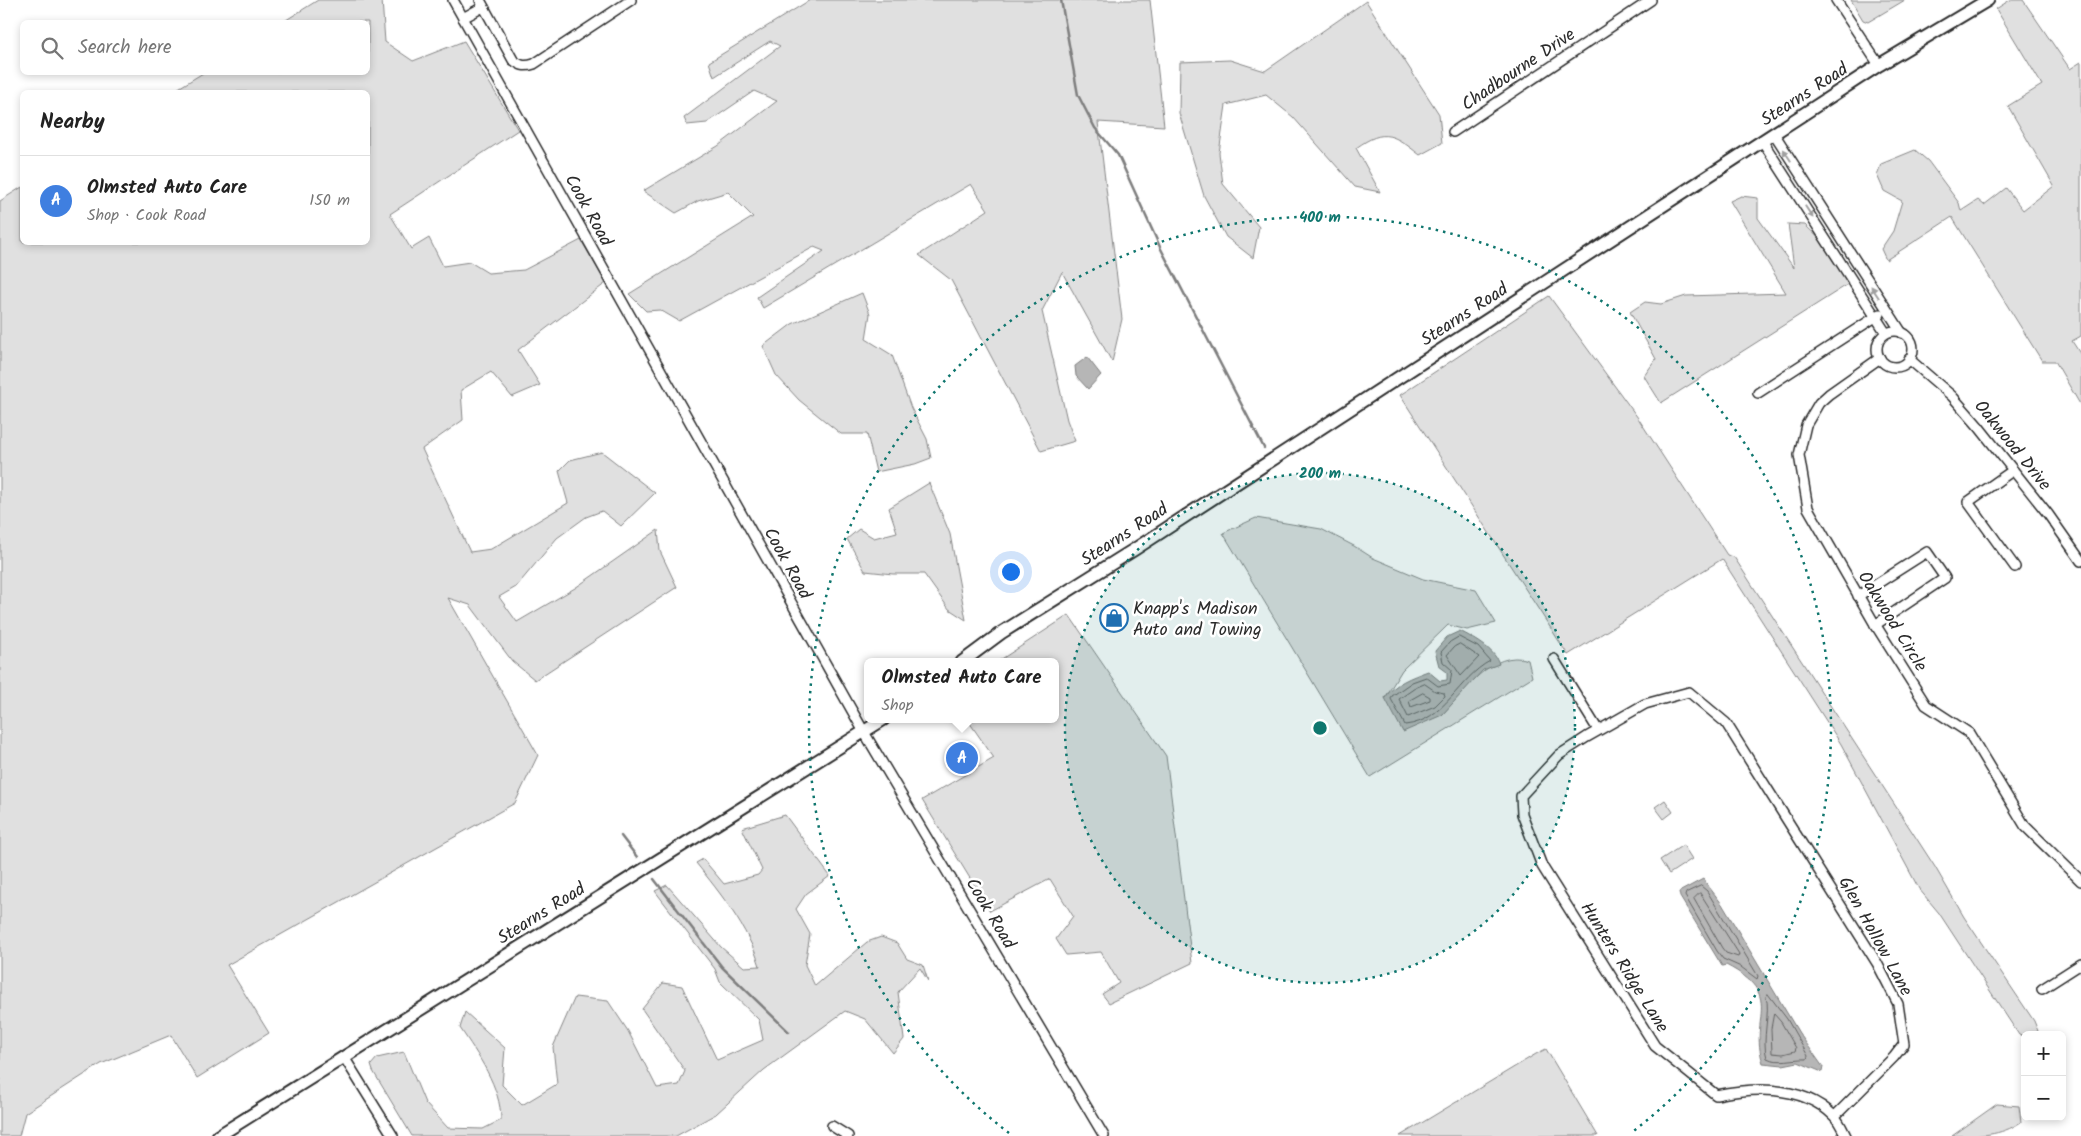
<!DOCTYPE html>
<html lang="en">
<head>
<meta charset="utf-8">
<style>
  body { margin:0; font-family:Kalam,sans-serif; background:#f6f6f6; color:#222 }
  .controls { position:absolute; right:15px; bottom:15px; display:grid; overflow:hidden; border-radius:8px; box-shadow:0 2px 8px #0003 }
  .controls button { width:45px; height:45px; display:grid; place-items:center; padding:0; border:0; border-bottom:1px solid #e0e0e0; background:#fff; color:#222; font:25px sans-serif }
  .you { position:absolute; left:1010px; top:571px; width:18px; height:18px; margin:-12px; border:4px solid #fff; border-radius:50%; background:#1a73e8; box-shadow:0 0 0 8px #1a73e833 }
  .badge { display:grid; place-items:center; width:32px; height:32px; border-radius:50%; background:#111827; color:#fff; font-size:16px; font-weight:700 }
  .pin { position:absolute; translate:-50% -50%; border:2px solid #fff; box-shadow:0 1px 5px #0006 }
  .popup { position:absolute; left:864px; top:658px; width:195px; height:65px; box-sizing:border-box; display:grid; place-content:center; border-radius:8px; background:#fff; filter:drop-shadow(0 1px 4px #0005); font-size:16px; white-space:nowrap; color:#767676 }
  .popup b { font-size:19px; color:#222 }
  .popup::after { content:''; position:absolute; left:50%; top:100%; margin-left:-10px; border:10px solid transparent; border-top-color:#fff }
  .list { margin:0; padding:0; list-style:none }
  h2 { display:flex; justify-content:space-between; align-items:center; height:65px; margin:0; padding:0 20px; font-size:21px }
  h2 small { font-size:16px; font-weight:400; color:#767676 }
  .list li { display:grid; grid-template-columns:32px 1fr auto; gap:15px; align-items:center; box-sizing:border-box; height:90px; padding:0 20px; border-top:1px solid #e0e0e0 }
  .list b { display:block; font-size:19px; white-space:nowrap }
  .list p { margin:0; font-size:16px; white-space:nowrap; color:#767676 }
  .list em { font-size:16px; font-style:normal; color:#767676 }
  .icon { flex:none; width:28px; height:28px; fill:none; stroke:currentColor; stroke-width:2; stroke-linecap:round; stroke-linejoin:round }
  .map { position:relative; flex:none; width:2081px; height:1136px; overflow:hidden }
  .search { position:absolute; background:#fff; box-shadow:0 2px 8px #0003; left:20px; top:20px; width:350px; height:55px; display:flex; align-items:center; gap:12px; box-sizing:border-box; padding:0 18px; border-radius:8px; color:#767676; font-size:19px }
  .panel { position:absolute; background:#fff; box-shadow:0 2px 8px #0003; left:20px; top:90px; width:350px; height:155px; border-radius:8px }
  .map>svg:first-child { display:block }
</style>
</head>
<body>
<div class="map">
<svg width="2081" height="1136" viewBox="0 0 2081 1136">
  <rect width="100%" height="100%" fill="#fff"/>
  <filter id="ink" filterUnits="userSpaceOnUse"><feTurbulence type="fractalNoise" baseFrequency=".02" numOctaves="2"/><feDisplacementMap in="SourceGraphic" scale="10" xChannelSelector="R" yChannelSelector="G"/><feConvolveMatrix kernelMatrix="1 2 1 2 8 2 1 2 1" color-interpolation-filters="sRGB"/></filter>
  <g filter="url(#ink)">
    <g fill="#e0e0e0" stroke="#868686">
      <polygon points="318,0 382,0 385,42 413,61 464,41 518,130 390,214 411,249 429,238 443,266 470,262 488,273 524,270 581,240 606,283 518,350 540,385 512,397 491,372 461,390 463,420 422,449 470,552 491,549 568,503 559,471 570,460 602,452 655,493 621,526 602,511 586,517 557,538 516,587 499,597 517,622 575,588 658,530 660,551 677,587 535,680 512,661 470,605 448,598 538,755 515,803 227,965 269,1033 197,1078 171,1035 101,1064 25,1113 19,1136 0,1136 0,201 22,187 22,242 368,242 368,92 172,92 203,73 368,72 368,22 283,22"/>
      <polygon points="810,0 1150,0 1164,126 1098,122 1122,319 1112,362 1062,272 1042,311 1067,420 1075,441 1041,451 951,280 919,255 988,210 971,184 763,308 757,297 824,251 814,247 679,321 660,310 646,311 629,294 753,217 728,192 698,201 676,213 643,191 718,146 777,101 754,91 707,123 687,125 684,118 780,46 770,41 714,77 709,62"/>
      <polygon points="1851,0 1905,0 1868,22 1863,20"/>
      <polygon points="2010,0 2023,0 2070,69 2081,62 2081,336 2072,341 2081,355 2081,406 2055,361 2042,361 1952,217 1886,260 1881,249 1893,231 1902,201 1884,191 1877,175 1881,164 1915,150 1928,161 1959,203 1961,211 1978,200 1984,205 2006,188 2023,210 2054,186 2008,106 2042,85 1996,9"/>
      <path d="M 1366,1 L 1439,114 L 1442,143 L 1420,155 C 1394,135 1385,127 1356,148 L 1380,192 L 1355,187 L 1293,117 L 1266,95 L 1226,105 L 1219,153 L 1223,184 L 1259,227 L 1253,258 L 1226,237 L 1204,196 L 1179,113 L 1180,62 L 1230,60 L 1265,71 Z"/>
      <polygon points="1741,196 1758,198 1758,218 1794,268 1788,224 1805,225 1826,245 1850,283 1661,403 1644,376 1656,359 1630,312 1645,302 1661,304 1686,296 1786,293 1730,201"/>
      <polygon points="862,293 870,314 866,339 892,355 911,408 927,439 931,458 915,464 876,472 867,434 841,434 799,400 776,375 763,346 792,324"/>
      <polygon points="1549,296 1638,418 1727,555 1734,557 1935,867 1964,917 2034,1021 2038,1031 2033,1035 2025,1035 2025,1037 2019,1035 1939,913 1919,889 1841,744 1722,559 1568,655 1400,395"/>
      <polygon points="929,483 950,534 966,620 949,609 924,574 893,574 865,571 847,539 859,529 874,538 897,532 889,508"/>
      <path d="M 1256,518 L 1321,529 L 1354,546 L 1373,558 L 1423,579 L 1476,590 L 1496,623 L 1467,630 L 1448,625 L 1402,670 L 1385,698 L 1442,715 C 1463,692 1493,648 1528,660 L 1532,677 L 1370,777 L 1223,533 Z"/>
      <polygon points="1069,615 1166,756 1192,963 1109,1003 1102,994 1119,983 1101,952 1066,955 1056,939 1073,916 1050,879 990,911 922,800 994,758 967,719 1056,719 1056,662 997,662"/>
      <polygon points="1665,800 1673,812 1664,819 1655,807"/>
      <path d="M 785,815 L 830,876 L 806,894 L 796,909 L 810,934 L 805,965 L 815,986 L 867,942 L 881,937 L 897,943 L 907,959 L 923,965 L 928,981 L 920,968 L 898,992 L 904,1039 L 893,1053 L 865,1019 L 845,1011 L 764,1070 L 716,1114 L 676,1136 L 412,1136 L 373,1071 L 371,1065 L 377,1058 L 404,1052 L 425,1103 L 448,1128 L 483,1129 L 501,1120 C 501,1087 478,1055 460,1028 L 465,1012 L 505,1048 L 502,1085 L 522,1105 L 557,1084 L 553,1047 L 575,997 L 608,1001 L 628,1031 L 657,1088 L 679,1085 L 685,1071 L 642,1009 L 663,983 L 682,986 L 717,1060 L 763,1040 L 759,1020 L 720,982 L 715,969 L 655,891 L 667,885 L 721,947 L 744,967 L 760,966 C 748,928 721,894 696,863 L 703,859 L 724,884 L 758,875 L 762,870 L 742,828 Z"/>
      <polygon points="1683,845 1692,859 1669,874 1660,860"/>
      <polygon points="1546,1049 1598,1136 1400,1136 1536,1054"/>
      <path d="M 1997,1104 L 2019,1106 L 2021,1122 C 2001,1136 1979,1136 1952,1136 Z"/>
    </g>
    <g fill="#b6b6b6" stroke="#7e7e7e">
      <polygon points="1087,357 1101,375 1088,389 1076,376 1075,366"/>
      <path d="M 1460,631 C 1473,638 1495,649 1499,664 L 1483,670 L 1442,715 L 1403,732 L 1385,698 C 1394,683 1412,677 1428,671 L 1440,681 L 1447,680 L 1447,672 L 1439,666 L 1435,651 L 1447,637 Z"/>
      <path d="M 1703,879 L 1722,904 L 1799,1033 L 1823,1067 L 1822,1072 L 1798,1062 L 1783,1065 L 1763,1063 C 1748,1016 1786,996 1726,965 L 1722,966 L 1680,897 L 1679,892 Z"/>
    </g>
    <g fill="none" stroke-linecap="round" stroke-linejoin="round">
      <g stroke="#636363" stroke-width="1">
        <path d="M 1459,637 L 1478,647 L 1490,661 C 1458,678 1445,721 1405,725 L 1391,699 L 1392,696 L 1412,682 L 1426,677 L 1438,686 L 1450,684 L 1452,670 L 1443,662 L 1441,652 L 1450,642 Z"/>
        <polygon points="1460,644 1479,657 1461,676 1447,655 1454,647"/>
        <polygon points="1425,684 1435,691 1444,693 1445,696 1435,706 1408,717 1399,699 1415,688"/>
        <polygon points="1423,693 1430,697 1430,700 1411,707 1409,701"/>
        <polygon points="1701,886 1707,891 1758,976 1757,979 1741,967 1723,959 1717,951 1685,896 1686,893"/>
        <polygon points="1700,893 1739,954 1738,957 1726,953 1722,948 1694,899"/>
        <path d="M 1768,994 L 1787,1019 L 1808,1056 L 1807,1059 C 1795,1058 1778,1064 1767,1058 C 1761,1040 1771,1011 1766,997 Z"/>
        <polygon points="1774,1014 1781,1022 1796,1048 1795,1051 1783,1054 1772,1053 1771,1029"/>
      </g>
      <g stroke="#7e7e7e" stroke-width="2.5">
        <polyline points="1061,0 1078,95 1095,128 1118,155 1160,247 1264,448"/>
        <polyline points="621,836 637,857"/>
        <polyline points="654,879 722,967 789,1032"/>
      </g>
      <defs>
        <g id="minor">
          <polyline points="453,0 864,732 1104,1136"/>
          <path d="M 480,0 L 513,60 C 521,66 525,67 534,64 L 631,0"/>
          <polyline points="1836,0 1879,65"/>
          <polyline points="463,18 483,7"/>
          <polyline points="1453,132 1651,0"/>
          <polyline points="1775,135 1902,333"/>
          <polyline points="1763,142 1886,333"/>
          <circle cx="1895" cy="349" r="18"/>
          <polyline points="1880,358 1829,394 1819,403 1806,425 1799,455 1808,508 1873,621 1926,705 1969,733 2025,826 2081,881"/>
          <polyline points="1909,359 1952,396 1979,427 2048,514 2081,561"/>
          <polyline points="1758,393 1880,314"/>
          <polyline points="2012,471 1968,502 2015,567"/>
          <polyline points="1858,596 1927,552 1945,578 1875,625"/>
          <polyline points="1554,659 1598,730"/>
          <polyline points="2042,989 2081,964"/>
          <polyline points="344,1057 393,1136"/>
          <path d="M 1835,1116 L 1894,1057 L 1904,1044 L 1898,1004 L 1877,963 L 1726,723 L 1689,692 L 1645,704 L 1587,737 L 1559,755 L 1521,796 L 1522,814 L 1542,866 L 1655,1046 L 1716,1095 C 1756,1087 1803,1085 1834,1116 C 1839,1121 1843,1130 1846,1136"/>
          <polyline points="832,1126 848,1136"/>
        </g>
        <g id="major">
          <polyline points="962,662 1001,633 1135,549 1879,65 1988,0"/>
          <polyline points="218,1136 884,719"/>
        </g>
      </defs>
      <use href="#minor" stroke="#2b2b2b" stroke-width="12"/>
      <use href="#major" stroke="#2b2b2b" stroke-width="15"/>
      <use href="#minor" stroke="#fff" stroke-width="9"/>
      <use href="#major" stroke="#fff" stroke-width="11"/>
    </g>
    <defs><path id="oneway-solid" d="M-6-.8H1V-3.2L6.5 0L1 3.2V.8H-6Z" transform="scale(1.25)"/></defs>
    <g fill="#a0a0a0">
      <use href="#oneway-solid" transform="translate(1787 155) rotate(-123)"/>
      <use href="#oneway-solid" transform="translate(1809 212) rotate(57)"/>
      <use href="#oneway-solid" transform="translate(1875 292) rotate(-123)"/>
    </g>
  </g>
  <circle cx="1320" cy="728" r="255" fill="#0f766e" fill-opacity=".12"/>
  <g fill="none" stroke="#0f766e" stroke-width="2.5" stroke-dasharray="2.5 5">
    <circle cx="1320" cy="728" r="255"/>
    <path d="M1009 1133A511 511 0 1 1 1631 1133"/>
  </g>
  <defs>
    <symbol id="shop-ring" viewBox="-11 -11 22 22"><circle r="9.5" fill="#fff" stroke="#1f6fb2" stroke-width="1.5"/><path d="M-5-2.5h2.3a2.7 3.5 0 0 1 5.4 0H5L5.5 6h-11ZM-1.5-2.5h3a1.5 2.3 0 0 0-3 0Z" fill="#1f6fb2"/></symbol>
  </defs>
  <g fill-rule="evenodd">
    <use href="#shop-ring" x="1098" y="602" width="32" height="32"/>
  </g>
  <g text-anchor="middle" stroke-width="5" stroke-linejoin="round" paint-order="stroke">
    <g font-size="18" fill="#2b2b2b" stroke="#fff">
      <text transform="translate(1518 69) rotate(-34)" y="6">Chadbourne Drive</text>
      <text transform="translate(1804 94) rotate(-33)" y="6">Stearns Road</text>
      <text transform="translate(589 210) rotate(61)" y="6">Cook Road</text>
      <text transform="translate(1464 314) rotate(-33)" y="6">Stearns Road</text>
      <text transform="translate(2013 445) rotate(51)" y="6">Oakwood Drive</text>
      <text transform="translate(1124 534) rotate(-33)" y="6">Stearns Road</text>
      <text transform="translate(788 563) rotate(61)" y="6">Cook Road</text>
      <text transform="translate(1893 621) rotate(58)" y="6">Oakwood Circle</text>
      <text transform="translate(541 913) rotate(-32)" y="6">Stearns Road</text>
      <text transform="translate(991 913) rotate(59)" y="6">Cook Road</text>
      <text transform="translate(1876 936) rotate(61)" y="6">Glen Hollow Lane</text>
      <text transform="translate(1625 967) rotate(58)" y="6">Hunters Ridge Lane</text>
    </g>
    <g font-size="18" fill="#2b2b2b" stroke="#fff" text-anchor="start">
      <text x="1133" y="614">Knapp's Madison<tspan x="1133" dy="21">Auto and Towing</tspan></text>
    </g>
  </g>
  <circle cx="1320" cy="728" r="8" fill="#0f766e" stroke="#fff" stroke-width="2.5"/>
  <g font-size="15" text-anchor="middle" font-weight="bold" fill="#0f766e" stroke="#fff" stroke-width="5" stroke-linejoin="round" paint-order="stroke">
    <text x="1320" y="222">400 m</text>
    <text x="1320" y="478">200 m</text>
  </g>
</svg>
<div class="controls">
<button>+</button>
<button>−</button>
</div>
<div class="you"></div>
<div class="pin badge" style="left:962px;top:758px;background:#3f7fe0">A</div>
<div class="popup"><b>Olmsted Auto Care</b>Shop</div>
<div class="search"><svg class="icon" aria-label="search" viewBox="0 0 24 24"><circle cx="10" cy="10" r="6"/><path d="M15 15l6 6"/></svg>Search here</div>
<section class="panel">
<h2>Nearby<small></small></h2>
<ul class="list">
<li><span class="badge" style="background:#3f7fe0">A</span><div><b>Olmsted Auto Care</b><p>Shop · Cook Road</p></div><em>150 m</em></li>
</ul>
</section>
</div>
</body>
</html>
